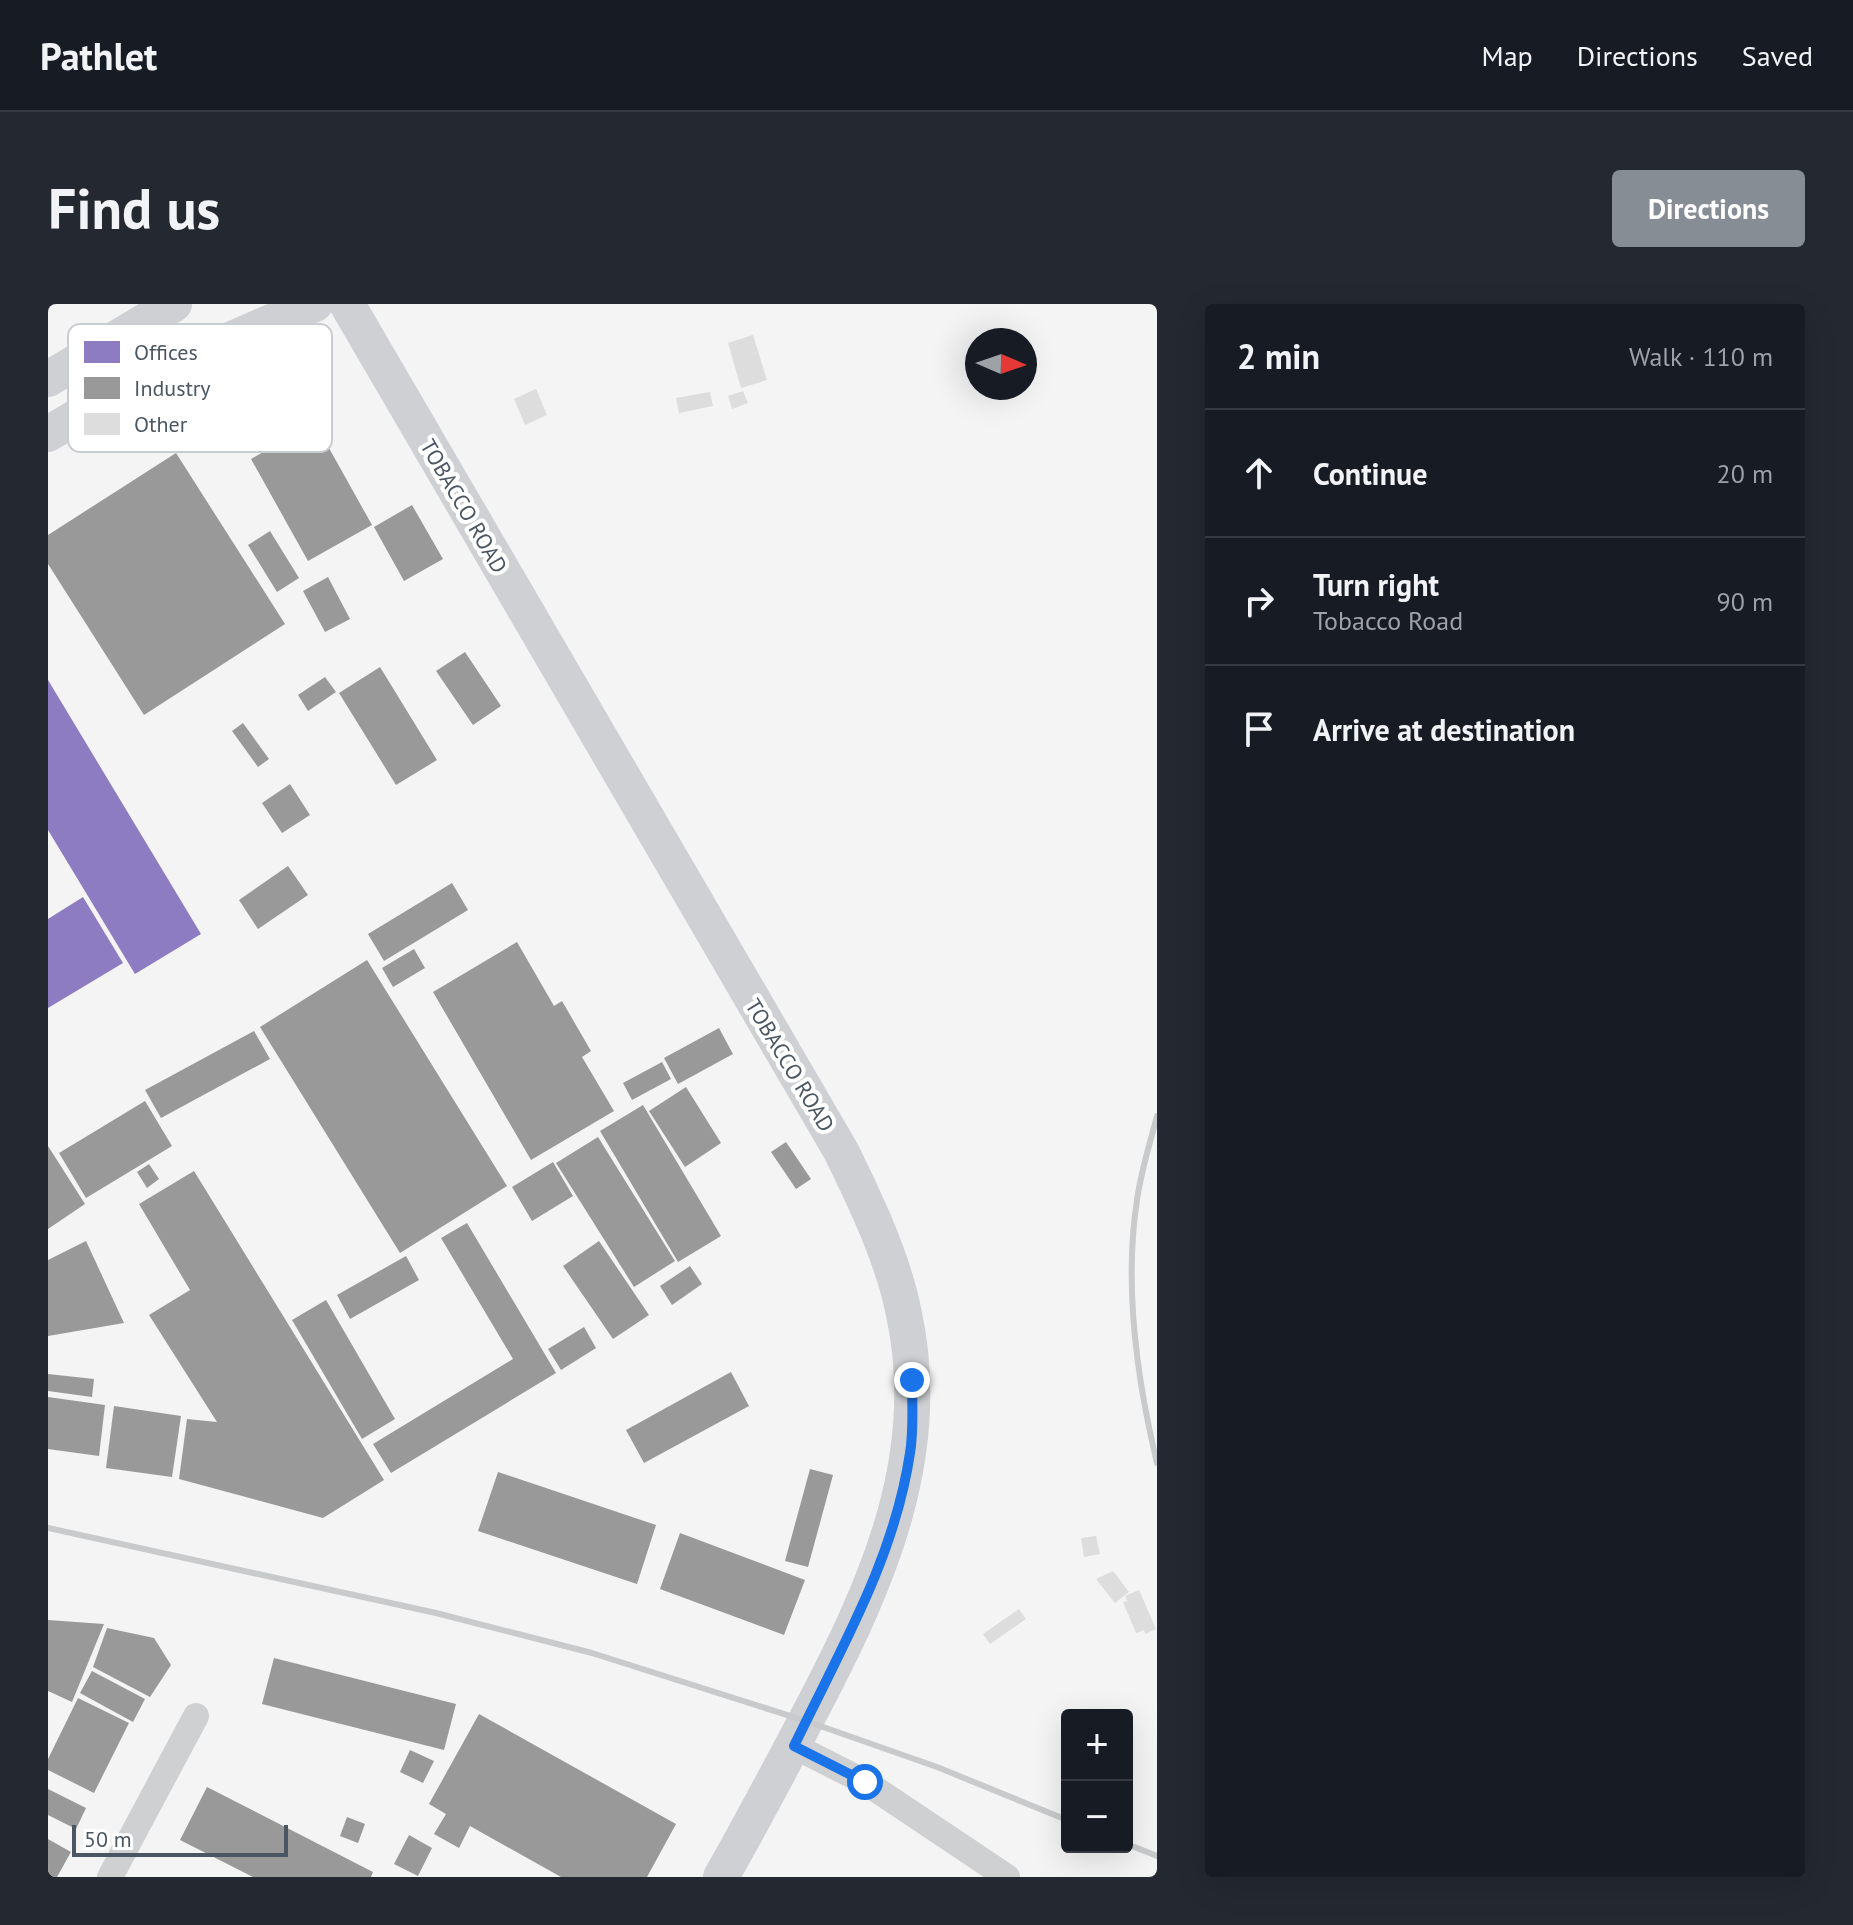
<!DOCTYPE html>
<html lang="en">
<head>
<meta charset="utf-8">
<style>
  body { margin:0; font-family:"PT Sans",sans-serif; background:#242831; color:#f1f3f6 }
  .controls { position:absolute; right:24px; bottom:24px; display:grid; overflow:hidden; border-radius:8px; box-shadow:0 8px 32px #0002 }
  .controls button { width:72px; height:72px; display:grid; place-items:center; padding:0; border:0; border-bottom:2px solid #363941; background:#171b24; color:#f1f3f6; font:40px sans-serif }
  .compass { position:absolute; left:917px; top:24px; width:72px; height:72px; border-radius:50%; background:#171b24; box-shadow:0 8px 32px #0002; rotate:92deg }
  .scale { position:absolute; left:24px; bottom:20px; width:216px; box-sizing:border-box; padding-left:8px; border:4px solid #4a5661; border-top:0; font-size:22px; line-height:28px; white-space:nowrap; color:#4a5661; -webkit-text-stroke:6px #fff; paint-order:stroke }
  .stop { position:absolute; width:24px; height:24px; margin:-18px; border:6px solid #1a73e8; border-radius:50%; background:#fff }
  .stop.end { background:#1a73e8; border-color:#fff; box-shadow:0 2px 8px #0008 }
  .list { margin:0; padding:0; list-style:none }
  h2 { display:flex; justify-content:space-between; align-items:center; height:104px; margin:0; padding:0 32px; font-size:34px }
  h2 small { font-size:26px; font-weight:400; color:#9ea1a6 }
  .list li { display:grid; grid-template-columns:52px 1fr auto; gap:24px; align-items:center; box-sizing:border-box; height:128px; padding:0 32px; border-top:2px solid #363941 }
  .list b { display:block; font-size:30px; white-space:nowrap }
  .list p { margin:0; font-size:26px; white-space:nowrap; color:#9ea1a6 }
  .list em { font-size:26px; font-style:normal; color:#9ea1a6 }
  .icon { flex:none; width:44px; height:44px; fill:none; stroke:currentColor; stroke-width:2; stroke-linecap:round; stroke-linejoin:round }
  .map { position:relative; flex:none; width:1109px; height:1573px; overflow:hidden; border-radius:8px }
  header { display:flex; align-items:center; gap:48px; box-sizing:border-box; height:112px; padding:0 40px; background:#171b24; border-bottom:2px solid #363941 }
  header strong { font-size:38px }
  nav { display:flex; gap:44px; margin-inline-start:auto; font-size:28px }
  .intro { display:flex; align-items:center; justify-content:space-between; box-sizing:border-box; height:192px; padding:0 48px }
  h1 { margin:0; font-size:56px }
  .button { padding:20px 36px; border-radius:8px; background:#868d94; color:#fff; font-size:28px; font-weight:700 }
  main { display:flex; gap:48px; padding:0 48px }
  aside { flex:1; background:#171b24; border-radius:8px; box-shadow:0 8px 32px #0002 }
  .map>svg:first-child { display:block }
</style>
</head>
<body>
<header>
<strong>Pathlet</strong>
<nav><a>Map</a><a>Directions</a><a>Saved</a></nav>
</header>
<div class="intro"><h1>Find us</h1><a class="button">Directions</a></div>
<main>
<div class="map">
<svg width="1109" height="1573" viewBox="0 0 1109 1573">
  <rect width="100%" height="100%" fill="#f4f4f4"/>
  <g fill="#8e7cc3">
    <polygon points="0,376 153,630 87,670 0,526"/>
    <polygon points="35,593 75,659 0,704 0,615"/>
  </g>
  <g fill="#999">
    <polygon points="267,119 324,221 260,257 203,155"/>
    <polygon points="128,149 237,320 96,411 0,260 0,231"/>
    <polygon points="364,201 395,255 356,277 326,223"/>
    <polygon points="222,227 251,274 229,288 200,241"/>
    <polygon points="280,273 302,315 277,328 255,287"/>
    <polygon points="417,348 453,402 425,421 388,367"/>
    <polygon points="332,363 389,456 348,481 291,389"/>
    <polygon points="277,373 288,388 260,407 250,391"/>
    <polygon points="195,419 221,455 210,463 184,427"/>
    <polygon points="242,480 262,511 234,529 214,499"/>
    <polygon points="240,562 260,591 210,625 191,596"/>
    <polygon points="404,579 420,606 336,657 320,630"/>
    <polygon points="469,638 506,702 514,697 543,747 534,753 566,807 483,856 385,688"/>
    <polygon points="366,645 377,664 345,683 334,664"/>
    <polygon points="319,656 459,882 352,949 212,723"/>
    <polygon points="671,724 685,750 630,780 616,754"/>
    <polygon points="206,727 222,755 113,814 97,786"/>
    <polygon points="614,758 623,775 584,796 575,779"/>
    <polygon points="638,783 673,839 637,863 601,807"/>
    <polygon points="97,797 124,842 38,894 11,849"/>
    <polygon points="595,801 673,932 630,958 552,827"/>
    <polygon points="550,833 627,957 586,983 508,859"/>
    <polygon points="738,838 763,875 748,885 723,848"/>
    <polygon points="0,842 37,900 0,925"/>
    <polygon points="505,858 525,892 484,917 464,883"/>
    <polygon points="101,860 111,875 99,884 89,868"/>
    <polygon points="146,867 336,1176 275,1214 131,1175 139,1115 169,1118 101,1011 142,986 91,900"/>
    <polygon points="419,919 508,1069 343,1169 325,1140 465,1055 393,934"/>
    <polygon points="38,937 76,1019 0,1032 0,956"/>
    <polygon points="551,937 601,1011 565,1035 515,962"/>
    <polygon points="358,952 371,976 302,1015 289,991"/>
    <polygon points="642,962 654,980 624,1001 612,982"/>
    <polygon points="278,996 347,1115 314,1135 244,1016"/>
    <polygon points="536,1023 548,1044 513,1066 500,1045"/>
    <polygon points="683,1068 701,1102 596,1159 578,1126"/>
    <polygon points="0,1070 46,1075 44,1093 0,1087"/>
    <polygon points="0,1093 57,1101 51,1152 0,1145"/>
    <polygon points="66,1102 133,1112 124,1173 58,1164"/>
    <polygon points="762,1165 785,1171 760,1263 737,1257"/>
    <polygon points="450,1168 608,1221 589,1280 430,1227"/>
    <polygon points="632,1229 757,1276 736,1331 612,1285"/>
    <polygon points="0,1316 56,1320 24,1398 0,1387"/>
    <polygon points="59,1324 106,1334 123,1361 102,1393 45,1363"/>
    <polygon points="226,1354 408,1400 396,1446 214,1400"/>
    <polygon points="44,1367 97,1395 85,1418 32,1389"/>
    <polygon points="30,1394 81,1419 46,1489 0,1466 0,1455"/>
    <polygon points="431,1410 628,1520 599,1573 513,1573 422,1522 411,1544 386,1530 398,1510 381,1500"/>
    <polygon points="362,1446 386,1457 375,1479 352,1468"/>
    <polygon points="159,1483 325,1568 323,1573 205,1573 132,1536"/>
    <polygon points="0,1485 38,1504 28,1525 0,1511"/>
    <polygon points="299,1513 317,1520 310,1539 292,1532"/>
    <polygon points="361,1531 384,1544 370,1572 346,1560"/>
    <polygon points="0,1535 23,1548 9,1573 0,1573"/>
  </g>
  <g fill="#ddddde">
    <polygon points="705,31 719,76 693,84 680,39"/>
    <polygon points="488,85 499,111 477,121 466,95"/>
    <polygon points="695,87 700,99 684,105 680,92"/>
    <polygon points="662,88 665,102 631,109 628,94"/>
    <polygon points="1048,1232 1052,1250 1036,1253 1033,1234"/>
    <polygon points="1065,1267 1081,1288 1067,1299 1048,1275"/>
    <polygon points="1091,1286 1108,1325 1097,1330 1096,1326 1088,1329 1075,1298 1079,1297 1077,1292"/>
    <polygon points="971,1305 978,1315 942,1340 935,1330"/>
  </g>
  <g fill="none" stroke-linecap="round" stroke-linejoin="round">
    <g stroke="#ced0d2" stroke-width="26">
      <polyline points="746,1442 817,1478 959,1573"/>
      <polyline points="62,1573 148,1412"/>
    </g>
    <g stroke="#ced0d4" stroke-width="36">
      <path d="M 299,0 L 793,847 C 818,898 845,954 856,1010 C 886,1150 831,1276 768,1397 C 737,1456 706,1515 673,1573"/>
      <polyline points="0,75 126,0"/>
      <path d="M 0,130 C 84,78 175,37 267,0"/>
    </g>
    <g stroke="#c9cacc" stroke-width="6">
      <path d="M 1109,812 C 1102,839 1093,867 1089,896 C 1076,980 1089,1076 1109,1159"/>
      <polyline points="0,1224 388,1309 544,1349 758,1417 889,1463 1019,1516"/>
      <polyline points="1079,1540 1109,1552"/>
    </g>
  </g>
  <g fill="none" stroke-linecap="round" stroke-linejoin="round">
    <path stroke="#1a73e8" stroke-width="10" d="M 817,1478 L 746,1442 C 792,1346 846,1256 862,1149 C 866,1125 864,1100 864,1076"/>
  </g>
  <g text-anchor="middle" stroke-width="8" stroke-linejoin="round" paint-order="stroke">
    <g font-size="22" fill="#4a5661" stroke="#fff">
      <text transform="translate(416 202) rotate(60)" y="8">TOBACCO ROAD</text>
      <text transform="translate(742 761) rotate(59)" y="8">TOBACCO ROAD</text>
    </g>
  </g>
  <rect x="20" y="20" width="264" height="128" rx="12" fill="#fff" stroke="#c9ccd0" stroke-width="2"/>
  <rect x="36" y="37" width="36" height="22" fill="#8e7cc3"/>
  <rect x="36" y="73" width="36" height="22" fill="#999"/>
  <rect x="36" y="109" width="36" height="22" fill="#ddddde"/>
  <g font-size="22" fill="#4a5661">
    <text x="86" y="56">Offices</text>
    <text x="86" y="92">Industry</text>
    <text x="86" y="128">Other</text>
  </g>
</svg>
<div class="controls">
<button>+</button>
<button>−</button>
</div>
<svg class="compass" viewBox="-18 -18 36 36"><path d="M0-13l5 13h-10z" fill="#e53935"/><path d="M0 13l5-13h-10z" fill="#9ea1a6"/></svg>
<div class="scale">50 m</div>
<div class="stop" style="left:817px;top:1478px"></div>
<div class="stop end" style="left:864px;top:1076px"></div>
</div>
<aside>
<h2>2 min<small>Walk · 110 m</small></h2>
<ul class="list">
<li><svg class="icon" aria-label="ahead" viewBox="0 0 24 24"><path d="M12 20V5M6 11l6-6 6 6"/></svg><div><b>Continue</b></div><em>20 m</em></li>
<li><svg class="icon" aria-label="right" viewBox="0 0 24 24"><path d="M7 20v-9h11M14 6l5 5-5 5"/></svg><div><b>Turn right</b><p>Tobacco Road</p></div><em>90 m</em></li>
<li><svg class="icon" aria-label="arrive" viewBox="0 0 24 24"><path d="M6 21V4h12l-3 4 3 4H6"/></svg><div><b>Arrive at destination</b></div></li>
</ul>
</aside>
</main>
</body>
</html>
